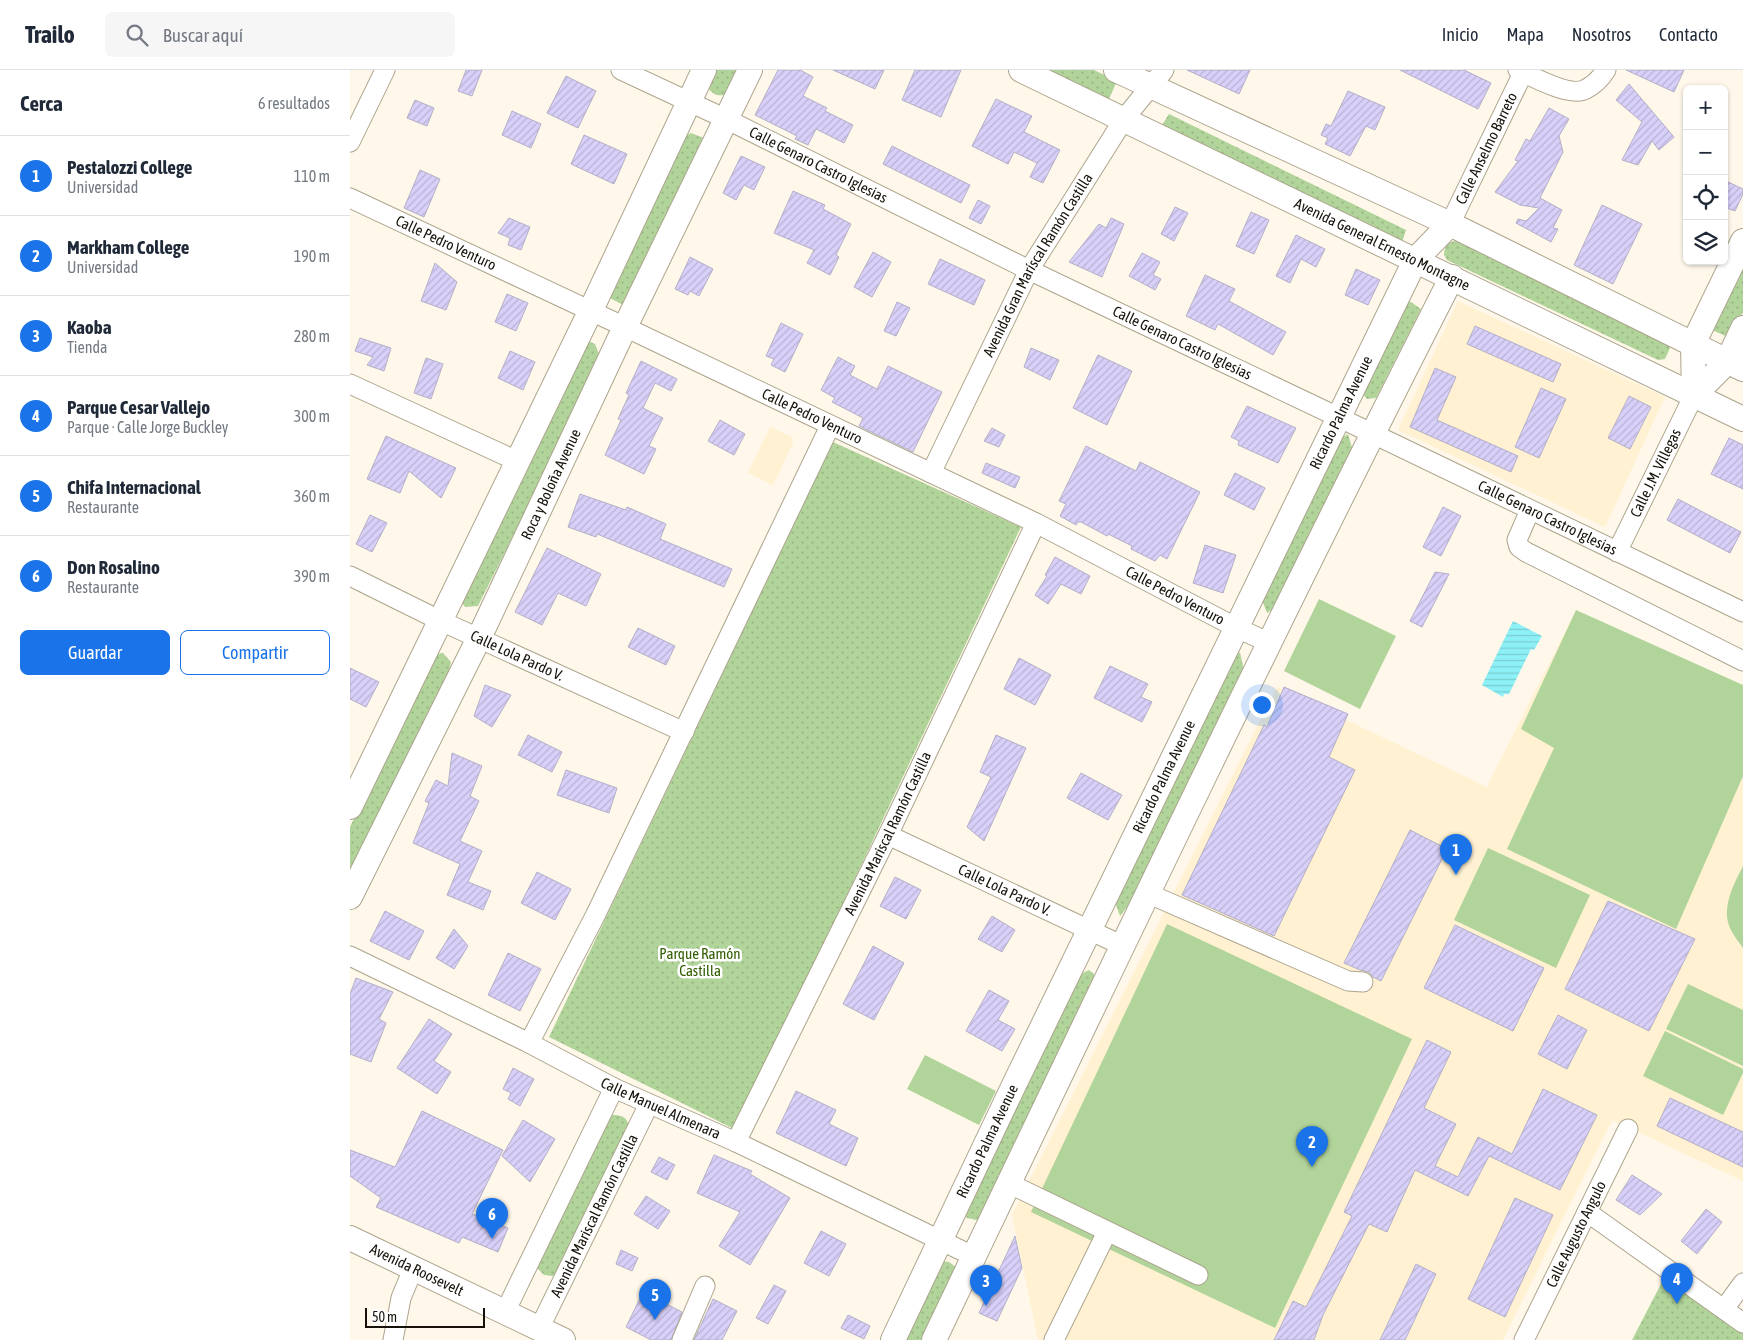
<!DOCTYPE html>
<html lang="es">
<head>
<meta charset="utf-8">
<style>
  body { margin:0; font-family:"Asap Condensed",sans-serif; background:#f6f6f7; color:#1f2937 }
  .controls { position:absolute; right:15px; top:15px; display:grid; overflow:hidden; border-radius:8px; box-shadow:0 1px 4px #0004 }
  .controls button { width:45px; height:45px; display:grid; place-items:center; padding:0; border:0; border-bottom:1px solid #e0e1e3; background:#fff; color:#1f2937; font:25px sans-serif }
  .scale { position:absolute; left:15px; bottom:12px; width:120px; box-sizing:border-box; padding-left:5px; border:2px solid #16120a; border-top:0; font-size:14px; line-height:18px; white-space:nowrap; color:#16120a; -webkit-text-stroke:4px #fff; paint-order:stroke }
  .you { position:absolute; left:911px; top:634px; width:18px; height:18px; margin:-12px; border:4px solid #fff; border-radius:50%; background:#1a73e8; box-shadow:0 0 0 8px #1a73e833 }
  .badge { display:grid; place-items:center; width:32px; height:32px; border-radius:50%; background:#1a73e8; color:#fff; font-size:16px; font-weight:700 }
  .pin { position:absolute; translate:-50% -41px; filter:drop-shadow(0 1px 2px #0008) }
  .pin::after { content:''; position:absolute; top:26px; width:18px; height:15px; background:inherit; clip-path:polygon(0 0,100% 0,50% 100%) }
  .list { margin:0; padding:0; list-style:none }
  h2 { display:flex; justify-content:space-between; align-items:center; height:65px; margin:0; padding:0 20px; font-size:21px }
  h2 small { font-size:16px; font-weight:400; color:#747a83 }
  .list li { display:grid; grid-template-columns:32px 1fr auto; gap:15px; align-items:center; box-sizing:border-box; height:80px; padding:0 20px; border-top:1px solid #e0e1e3 }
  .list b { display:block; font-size:19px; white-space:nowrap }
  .list p { margin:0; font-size:16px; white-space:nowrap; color:#747a83 }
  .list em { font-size:16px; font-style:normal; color:#747a83 }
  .actions { display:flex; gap:10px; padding:15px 20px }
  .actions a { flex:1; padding:11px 0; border:1px solid #1a73e8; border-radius:8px; text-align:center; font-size:18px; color:#1a73e8 }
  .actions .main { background:#1a73e8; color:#fff }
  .icon { flex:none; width:28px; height:28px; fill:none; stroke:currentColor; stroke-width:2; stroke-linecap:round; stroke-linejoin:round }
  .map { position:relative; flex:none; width:1393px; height:1270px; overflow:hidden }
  header { display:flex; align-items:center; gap:30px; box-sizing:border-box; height:70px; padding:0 25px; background:#fff; border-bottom:1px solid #e0e1e3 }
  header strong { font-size:24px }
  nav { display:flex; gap:28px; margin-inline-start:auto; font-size:18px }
  .search { width:350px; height:45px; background:#f6f6f7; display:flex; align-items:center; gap:12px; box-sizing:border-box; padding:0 18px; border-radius:8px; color:#747a83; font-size:19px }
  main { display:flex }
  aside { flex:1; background:#fff }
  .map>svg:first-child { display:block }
</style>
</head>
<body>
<header>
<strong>Trailo</strong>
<div class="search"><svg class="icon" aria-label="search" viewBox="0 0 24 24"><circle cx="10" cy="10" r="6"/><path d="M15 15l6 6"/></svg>Buscar aquí</div>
<nav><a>Inicio</a><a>Mapa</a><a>Nosotros</a><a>Contacto</a></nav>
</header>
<main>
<aside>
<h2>Cerca<small>6 resultados</small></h2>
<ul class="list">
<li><span class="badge">1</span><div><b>Pestalozzi College</b><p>Universidad</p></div><em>110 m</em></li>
<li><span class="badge">2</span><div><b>Markham College</b><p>Universidad</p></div><em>190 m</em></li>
<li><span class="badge">3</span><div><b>Kaoba</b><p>Tienda</p></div><em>280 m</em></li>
<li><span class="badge">4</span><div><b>Parque Cesar Vallejo</b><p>Parque · Calle Jorge Buckley</p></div><em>300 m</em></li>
<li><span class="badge">5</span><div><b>Chifa Internacional</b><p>Restaurante</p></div><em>360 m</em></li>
<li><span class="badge">6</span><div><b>Don Rosalino</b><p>Restaurante</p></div><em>390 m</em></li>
</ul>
<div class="actions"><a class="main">Guardar</a><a>Compartir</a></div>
</aside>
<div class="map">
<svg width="1393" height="1270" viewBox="0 0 1393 1270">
  <defs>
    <pattern id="grass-dots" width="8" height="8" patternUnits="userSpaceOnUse" patternTransform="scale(1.25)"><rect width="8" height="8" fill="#b1d49a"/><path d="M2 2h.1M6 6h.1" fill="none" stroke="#98b583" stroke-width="1.8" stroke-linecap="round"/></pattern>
    <pattern id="water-rules" width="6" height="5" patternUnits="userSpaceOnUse" patternTransform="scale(1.25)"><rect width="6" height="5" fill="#8df0f7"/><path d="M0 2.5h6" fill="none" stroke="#79cdd2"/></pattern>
    <pattern id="building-hatch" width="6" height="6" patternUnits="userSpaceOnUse" patternTransform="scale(1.25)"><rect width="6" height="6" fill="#d8d0f9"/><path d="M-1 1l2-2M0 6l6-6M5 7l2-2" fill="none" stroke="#b9b2d4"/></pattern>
  </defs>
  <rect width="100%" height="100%" fill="#fff8ea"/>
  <g fill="#fff1d1">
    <polygon points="1108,231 1315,327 1255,457 1048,360"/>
    <polygon points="420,357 442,367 443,373 423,415 398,403"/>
    <polygon points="1226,540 1393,621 1393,1111 1262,1050 1153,1270 688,1270 662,1145 927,617 1137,717"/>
  </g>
  <g fill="url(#grass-dots)">
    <path d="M 362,0 L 391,0 L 380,24 C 366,26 366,27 356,16 Z"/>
    <polygon points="694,0 744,0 767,11 759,29"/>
    <polygon points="819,44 1056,160 1051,176 812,55"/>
    <polygon points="341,63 354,68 275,236 256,226 331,68"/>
    <path d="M 1106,171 L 1316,272 L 1320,278 L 1315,289 L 1308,290 L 1097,190 L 1094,185 C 1094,177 1097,172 1106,171 Z"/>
    <polygon points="1393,199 1393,242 1380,268 1362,260"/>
    <polygon points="1055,228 1071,239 1026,328 1017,329 1010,321"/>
    <polygon points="236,270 245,274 251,289 128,536 115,537 107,526"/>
    <polygon points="998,364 1003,381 929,535 917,543 911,527 987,371"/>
    <polygon points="483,372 671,457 386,1060 199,967"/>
    <polygon points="890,582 894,601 777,837 770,846 764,829 877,595"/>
    <polygon points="93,583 101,592 98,604 0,816 0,757 80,591 85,584"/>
    <polygon points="739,900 745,905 748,910 631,1149 626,1150 617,1148 613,1142 729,905"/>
    <path d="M 262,1045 C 272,1045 276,1047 279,1055 L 209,1201 L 203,1206 L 194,1205 L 188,1199 L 187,1192 L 257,1049 Z"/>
    <polygon points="592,1191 599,1192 606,1197 575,1270 550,1270"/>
    <polygon points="1315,1206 1393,1263 1393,1270 1282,1270"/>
  </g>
  <g fill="#b1d49a">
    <polygon points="969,529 1046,566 1010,639 934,601"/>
    <polygon points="1226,540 1393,615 1393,706 1326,859 1157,779 1204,678 1171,659"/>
    <polygon points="1138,778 1240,825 1206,898 1104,850"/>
    <path d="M 1393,796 L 1393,878 C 1389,872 1383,865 1380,858 C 1371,837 1384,814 1393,796 Z"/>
    <polygon points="817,854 1062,969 925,1258 681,1142"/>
    <polygon points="1338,914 1393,940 1393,996 1316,959"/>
    <polygon points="1315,961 1393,999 1393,1003 1373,1045 1293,1006"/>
    <polygon points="575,985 646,1021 629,1055 557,1019"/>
  </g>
  <polygon fill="url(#water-rules)" points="1163,551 1192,566 1184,580 1181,579 1159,624 1154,624 1153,627 1132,615"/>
  <g fill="url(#building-hatch)" stroke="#b3afc7">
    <polygon points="116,0 132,0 122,26 108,21"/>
    <polygon points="428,0 450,0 463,7 453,26 477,38 475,41 503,55 494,73 466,59 458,75 445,69 447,66 405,45"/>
    <polygon points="483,0 534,0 525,19"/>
    <polygon points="565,0 611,0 591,47 552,30"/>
    <polygon points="837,0 900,0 889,24"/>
    <polygon points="1050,0 1114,0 1141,13 1128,39"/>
    <polygon points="1276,0 1334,0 1324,22"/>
    <polygon points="216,6 246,21 228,58 197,43"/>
    <polygon points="1279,14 1324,67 1309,80 1302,71 1288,95 1272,90 1292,52 1266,30"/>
    <polygon points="998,21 1035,37 1025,60 1016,56 1000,86 975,74 978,68 971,65 976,54 981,56"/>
    <polygon points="646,29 682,46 674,62 710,80 693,113 680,107 687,93 664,82 658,94 622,76"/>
    <polygon points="65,30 84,38 77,56 57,48"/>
    <polygon points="1199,38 1219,49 1209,66 1213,82 1190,128 1212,140 1203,158 1208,159 1201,172 1166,153 1168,149 1176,151 1189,138 1170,135 1145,122 1168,91 1165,90 1176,69 1180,71"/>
    <polygon points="162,41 191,54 181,78 152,65"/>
    <polygon points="234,65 277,84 264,114 221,94"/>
    <polygon points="542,76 620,115 611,133 533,94"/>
    <polygon points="391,86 415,97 404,120 394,115 386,130 373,123"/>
    <polygon points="70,100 90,109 74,147 54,138"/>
    <polygon points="1374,110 1393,119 1393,124 1385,141 1374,137"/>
    <polygon points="443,121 475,135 473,139 501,154 486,185 489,187 480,205 457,193 464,180 424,163"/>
    <polygon points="628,130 640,136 631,154 619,148"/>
    <polygon points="1252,135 1292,154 1263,214 1224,195"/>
    <polygon points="825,137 838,143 824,171 811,164"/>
    <polygon points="901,142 919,150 904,184 886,176"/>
    <polygon points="159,148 180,157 171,180 158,175 160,168 148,163"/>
    <polygon points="761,148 774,154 752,207 719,192 749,154 756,158"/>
    <polygon points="946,165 975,179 966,197 951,189 940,213 926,206"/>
    <polygon points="523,182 541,192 522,227 504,217"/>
    <polygon points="792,183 810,192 803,205 811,209 805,220 779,206"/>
    <polygon points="340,187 363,199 349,226 340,221 338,225 325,219"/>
    <polygon points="590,189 635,210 624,235 578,214"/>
    <polygon points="85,193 107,212 96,240 71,231"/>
    <polygon points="1006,199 1030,210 1018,235 995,225"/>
    <polygon points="855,205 885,219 879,231 936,262 923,285 868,254 865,260 836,246"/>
    <polygon points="157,224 178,233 166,261 145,252"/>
    <polygon points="547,232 560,238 546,266 534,261"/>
    <polygon points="431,253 453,264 435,302 421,295 424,289 416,286"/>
    <polygon points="1125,256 1211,294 1203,312 1117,274"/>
    <polygon points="10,268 41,278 34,301 17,295 23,287 5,281"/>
    <polygon points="681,278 709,290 700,310 674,297"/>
    <polygon points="160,281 185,292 173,320 148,308"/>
    <polygon points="748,285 782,301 757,355 723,338"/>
    <polygon points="488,287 505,296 500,305 527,319 538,296 592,322 563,382 509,356 513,348 482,332 485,328 471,320"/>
    <polygon points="76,288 93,294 81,329 64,323"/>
    <polygon points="291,291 327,309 321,321 305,313 293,338 313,348 299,376 306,379 294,404 255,385 271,350 268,349 279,325 276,323"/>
    <polygon points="1085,298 1106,307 1087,350 1168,386 1161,402 1060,357"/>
    <polygon points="1191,318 1216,329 1189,388 1165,377"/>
    <polygon points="1279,326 1301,337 1280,379 1258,368"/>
    <polygon points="897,336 946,358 928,393 888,375 889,371 881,367"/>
    <polygon points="370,350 395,364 384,385 358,371"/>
    <polygon points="642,358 655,365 649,377 634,371"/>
    <polygon points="36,366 106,398 91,428 59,401 50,423 17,409"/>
    <polygon points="1379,368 1393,375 1393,419 1361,404"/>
    <polygon points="736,376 786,401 790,392 850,422 817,489 810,485 805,491 781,479 782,476 758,464 757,466 731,452 728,452 726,455 710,446 716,434 709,431"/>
    <polygon points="636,393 670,407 665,418 632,403"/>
    <polygon points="885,403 915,418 904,440 874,425"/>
    <polygon points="230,424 276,440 277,437 316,454 310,469 382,499 374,517 247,464 246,467 218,457"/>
    <polygon points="1328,429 1391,462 1380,483 1317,450"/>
    <polygon points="1093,437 1111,446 1091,486 1073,477"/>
    <polygon points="20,445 37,453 22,482 6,474"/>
    <polygon points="855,475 886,485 873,523 843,513"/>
    <polygon points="197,478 251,504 236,536 208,523 192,555 165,542"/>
    <polygon points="705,487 740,506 731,524 711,514 698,534 685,525 697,506 695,505"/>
    <polygon points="1085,502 1099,504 1072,557 1060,551"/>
    <polygon points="288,558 325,576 316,595 278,577"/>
    <polygon points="669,588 701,605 685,635 654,619"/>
    <polygon points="760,596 798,614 791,627 802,632 792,652 744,628"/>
    <polygon points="0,598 29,612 16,637 0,629"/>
    <polygon points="135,615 161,625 142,657 124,646"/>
    <polygon points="934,617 998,644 979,687 1005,700 924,866 832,825 914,655 917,657"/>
    <polygon points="178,665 212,682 202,702 168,685"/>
    <polygon points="646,665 676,678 634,771 617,757 641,707 630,702"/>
    <polygon points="102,683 132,696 120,726 129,731 110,771 132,781 118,812 141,821 133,840 97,825 110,794 63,773 79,733 75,731 86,710 98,716"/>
    <polygon points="216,700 267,718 259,743 207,725"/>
    <polygon points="731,703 772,725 758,750 717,728"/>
    <polygon points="1060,760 1097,779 1031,911 1023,907 1019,902 1010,900 994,893"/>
    <polygon points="187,802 221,819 205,850 171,833"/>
    <polygon points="545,807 571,820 556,849 530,836"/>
    <polygon points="1258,831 1345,869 1299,961 1215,919"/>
    <polygon points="35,841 74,861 59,890 20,871"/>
    <polygon points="642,846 665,860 652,882 628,869"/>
    <polygon points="1105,855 1194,898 1163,961 1074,918"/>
    <polygon points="104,859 118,876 104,899 86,888"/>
    <polygon points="523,876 554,893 524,950 493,934"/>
    <polygon points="158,883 191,899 170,941 138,925"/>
    <polygon points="6,908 43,922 29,949 36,953 21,992 0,984 0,924"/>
    <polygon points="639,920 659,931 648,950 665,959 652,981 616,961"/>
    <polygon points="1208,945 1237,960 1217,999 1188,984"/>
    <polygon points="79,949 102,964 84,991 101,1002 87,1024 47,998"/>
    <polygon points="1077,970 1101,982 1074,1038 1106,1054 1085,1096 1108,1107 1128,1067 1162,1084 1193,1019 1247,1045 1210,1120 1139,1086 1118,1126 1065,1100 1037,1162 1019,1154 973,1245 964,1270 924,1270 943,1231 956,1237 1002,1146 994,1142"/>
    <polygon points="163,998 184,1009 170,1036 158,1029 161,1023 153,1019"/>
    <polygon points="446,1021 486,1040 479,1054 508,1068 496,1096 426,1063"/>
    <polygon points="1320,1028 1393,1062 1393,1097 1307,1056"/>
    <polygon points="72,1041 153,1080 122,1144 158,1158 148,1182 112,1167 109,1173 26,1137 31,1128 0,1106 0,1080 45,1097"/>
    <polygon points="173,1050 205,1069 180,1112 152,1086"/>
    <polygon points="364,1085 402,1101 400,1104 440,1128 400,1195 369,1176 390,1142 347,1123"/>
    <polygon points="309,1087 325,1095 317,1110 301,1102"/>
    <polygon points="1282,1105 1312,1124 1290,1145 1266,1130"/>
    <polygon points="296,1126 320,1141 308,1159 284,1144"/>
    <polygon points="1165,1128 1203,1145 1155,1247 1118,1229"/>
    <polygon points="1356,1139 1372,1152 1347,1184 1331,1171"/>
    <polygon points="471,1161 496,1174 479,1206 454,1193"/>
    <polygon points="665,1166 672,1198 647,1251 629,1243"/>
    <polygon points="271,1180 288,1188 282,1201 266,1194"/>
    <polygon points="1066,1194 1086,1204 1055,1270 1030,1270"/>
    <polygon points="424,1215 436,1221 418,1254 406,1248"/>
    <polygon points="293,1222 332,1242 321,1270 301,1270 276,1257"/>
    <polygon points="363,1229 387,1241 372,1270 344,1270"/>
    <polygon points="498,1245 520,1256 514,1269 491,1258"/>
  </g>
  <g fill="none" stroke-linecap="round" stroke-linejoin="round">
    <defs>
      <g id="minor">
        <path id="s1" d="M 271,0 L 376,49 L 679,200 L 988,347 L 1393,542"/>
        <path d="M 1168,0 C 1183,7 1221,28 1236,19 C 1244,15 1251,8 1256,0"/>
        <polyline points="0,72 35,0"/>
        <path id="s2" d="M 0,128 L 275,257 L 686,453 L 887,558 L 920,573"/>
        <path id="s3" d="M 1100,154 L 1173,3"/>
        <polyline points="0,314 167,391"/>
        <path id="s4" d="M 581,403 L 679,200 L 774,49 L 814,0"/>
        <polyline points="1180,440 1167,470 1169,477 1176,482 1393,591"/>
        <path id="s5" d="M 1267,482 L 1344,325"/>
        <path id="s6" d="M 0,506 L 91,551 L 334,662"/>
        <path id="s7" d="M 538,765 L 771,875"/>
        <polyline points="797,823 998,911 1013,912"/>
        <path id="s8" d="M 0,886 L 179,973 L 264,1018 L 386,1072 L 623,1186"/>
        <polyline points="179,973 245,846 480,356"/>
        <path id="s9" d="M 386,1072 L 538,765 L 686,453"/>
        <polyline points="658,1113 848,1205"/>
        <polyline points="1237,1142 1393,1253"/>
        <polyline points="1374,1239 1393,1213"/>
        <polyline points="155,1242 264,1018"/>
        <path id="s10" d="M 189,1259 L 299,1034"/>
        <polyline points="43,1270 51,1228 63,1199"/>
        <polyline points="332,1270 355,1216"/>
        <polyline points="704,1270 757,1162"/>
        <path id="s11" d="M 1174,1270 L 1278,1059"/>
      </g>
      <g id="major">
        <path id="s12" d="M 671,0 L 1393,349"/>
        <polyline points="766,0 1100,154 1393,299"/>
        <polyline points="1344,325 1343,274 1393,171"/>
        <polyline points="1344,325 1377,292 1393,258"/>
        <polyline points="0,737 240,242 354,0"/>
        <path id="s13" d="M 0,827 L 129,568 L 275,257 L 400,0"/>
        <path id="s14" d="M 0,1168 L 213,1270"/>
        <path id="s15" d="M 543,1270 L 664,1015 L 1061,199 L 1065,190 L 1100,154"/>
        <path d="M 584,1270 C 754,914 923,558 1102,207"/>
      </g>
    </defs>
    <use href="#minor" stroke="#ada48d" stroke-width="21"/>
    <use href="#major" stroke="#ada48d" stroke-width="26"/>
    <use href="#minor" stroke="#fff" stroke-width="19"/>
    <use href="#major" stroke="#fff" stroke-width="24"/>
  </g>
  <g text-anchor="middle" stroke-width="5" stroke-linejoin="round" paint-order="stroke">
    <g font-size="15" fill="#16120a" stroke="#fff">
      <text dy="5" stroke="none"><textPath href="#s3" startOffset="84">Calle Anselmo Barreto</textPath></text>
      <text dy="5" stroke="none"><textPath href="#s1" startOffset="219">Calle Genaro Castro Iglesias</textPath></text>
      <text dy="5" stroke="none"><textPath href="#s2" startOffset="106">Calle Pedro Venturo</textPath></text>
      <text dy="5" stroke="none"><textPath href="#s12" startOffset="401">Avenida General Ernesto Montagne</textPath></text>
      <text dy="5" stroke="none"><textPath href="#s4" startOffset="234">Avenida Gran Maríscal Ramón Castilla</textPath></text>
      <text dy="5" stroke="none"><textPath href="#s1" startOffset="624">Calle Genaro Castro Iglesias</textPath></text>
      <text dy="5" stroke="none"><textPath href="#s15" startOffset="1030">Ricardo Palma Avenue</textPath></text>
      <text dy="5" stroke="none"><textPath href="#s2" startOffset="511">Calle Pedro Venturo</textPath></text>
      <text dy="5" stroke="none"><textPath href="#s5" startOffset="88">Calle J.M. Villegas</textPath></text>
      <text dy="5" stroke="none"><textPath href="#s13" startOffset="459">Roca y Boloña Avenue</textPath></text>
      <text dy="5" stroke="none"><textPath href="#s1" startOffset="1029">Calle Genaro Castro Iglesias</textPath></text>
      <text dy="5" stroke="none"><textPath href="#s2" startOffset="916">Calle Pedro Venturo</textPath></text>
      <text dy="5" stroke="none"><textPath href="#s6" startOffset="185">Calle Lola Pardo V.</textPath></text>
      <text dy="5" stroke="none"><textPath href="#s15" startOffset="625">Ricardo Palma Avenue</textPath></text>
      <text dy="5" stroke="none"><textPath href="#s9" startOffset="344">Avenida Mariscal Ramón Castilla</textPath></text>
      <text dy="5" stroke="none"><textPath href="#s7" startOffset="129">Calle Lola Pardo V.</textPath></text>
      <text dy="5" stroke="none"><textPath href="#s8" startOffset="346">Calle Manuel Almenara</textPath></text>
      <text dy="5" stroke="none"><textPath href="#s15" startOffset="220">Ricardo Palma Avenue</textPath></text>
      <text dy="5" stroke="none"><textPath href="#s10" startOffset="126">Avenida Mariscal Ramón Castilla</textPath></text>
      <text dy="5" stroke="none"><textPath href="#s11" startOffset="118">Calle Augusto Angulo</textPath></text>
      <text dy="5" stroke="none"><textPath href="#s14" startOffset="74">Avenida Roosevelt</textPath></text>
    </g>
    <g font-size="15" fill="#315d00" stroke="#fff">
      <text x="350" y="889">Parque Ramón<tspan x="350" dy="17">Castilla</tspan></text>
    </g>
  </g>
</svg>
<div class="controls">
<button>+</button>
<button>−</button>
<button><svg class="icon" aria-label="locate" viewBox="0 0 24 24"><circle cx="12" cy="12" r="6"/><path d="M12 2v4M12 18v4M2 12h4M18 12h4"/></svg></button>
<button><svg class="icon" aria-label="layers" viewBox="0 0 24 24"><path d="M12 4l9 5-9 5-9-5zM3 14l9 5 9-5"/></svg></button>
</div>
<div class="scale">50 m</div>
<div class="you"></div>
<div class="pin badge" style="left:1106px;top:805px">1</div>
<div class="pin badge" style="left:962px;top:1097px">2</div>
<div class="pin badge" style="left:636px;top:1236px">3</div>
<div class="pin badge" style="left:1327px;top:1234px">4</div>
<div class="pin badge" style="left:305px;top:1250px">5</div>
<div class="pin badge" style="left:142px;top:1169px">6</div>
</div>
</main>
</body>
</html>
